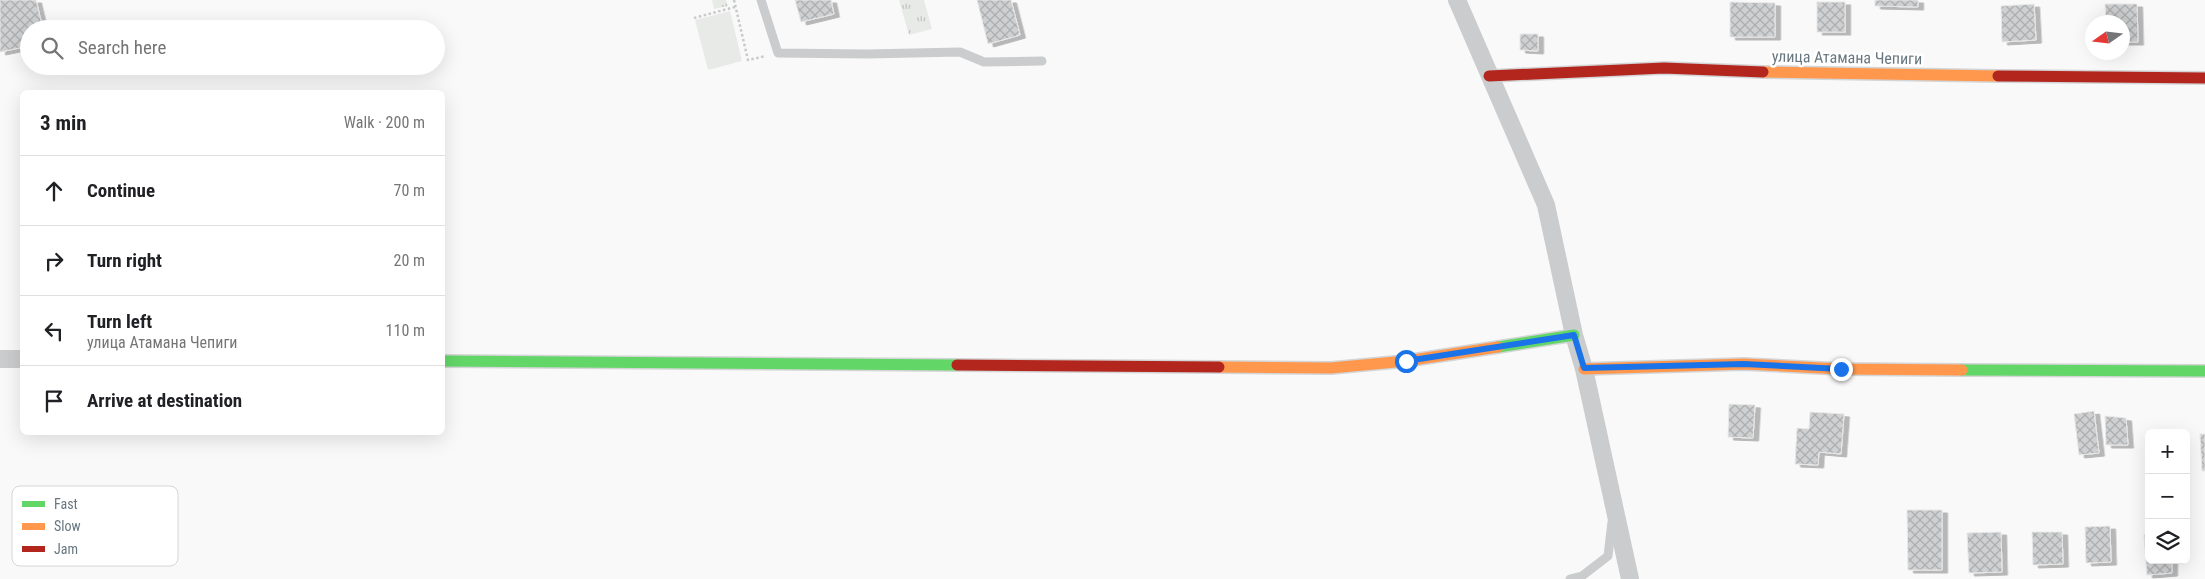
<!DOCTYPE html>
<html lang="en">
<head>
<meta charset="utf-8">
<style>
  body { margin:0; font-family:"Roboto Condensed",sans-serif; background:#f6f6f6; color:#202124 }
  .controls { position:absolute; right:15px; bottom:15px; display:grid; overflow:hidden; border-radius:8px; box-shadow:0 5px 20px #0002 }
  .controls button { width:45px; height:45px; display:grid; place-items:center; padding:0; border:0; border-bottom:1px solid #e0e0e0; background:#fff; color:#202124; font:25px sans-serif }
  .compass { position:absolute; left:2085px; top:15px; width:45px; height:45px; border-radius:50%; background:#fff; box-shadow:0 5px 20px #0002; rotate:256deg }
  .stop { position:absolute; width:15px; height:15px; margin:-11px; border:4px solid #1a73e8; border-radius:50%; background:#fff }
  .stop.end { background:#1a73e8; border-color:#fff; box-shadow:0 1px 5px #0008 }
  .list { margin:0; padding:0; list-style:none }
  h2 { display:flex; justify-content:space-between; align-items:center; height:65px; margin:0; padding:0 20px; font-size:21px }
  h2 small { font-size:16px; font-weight:400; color:#757577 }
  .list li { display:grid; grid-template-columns:32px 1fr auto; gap:15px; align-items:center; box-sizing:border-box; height:70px; padding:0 20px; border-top:1px solid #e0e0e0 }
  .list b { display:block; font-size:19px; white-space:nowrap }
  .list p { margin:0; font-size:16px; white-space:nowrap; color:#757577 }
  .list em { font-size:16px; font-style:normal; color:#757577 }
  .icon { flex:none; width:28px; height:28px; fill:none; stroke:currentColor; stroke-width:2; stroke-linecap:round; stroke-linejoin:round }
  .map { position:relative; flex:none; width:2205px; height:579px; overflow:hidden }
  .search { position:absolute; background:#fff; box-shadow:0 5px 20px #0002; left:20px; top:20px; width:425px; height:55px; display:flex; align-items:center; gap:12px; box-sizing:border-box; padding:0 18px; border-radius:28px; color:#757577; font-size:19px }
  .panel { position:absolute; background:#fff; box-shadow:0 5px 20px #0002; left:20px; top:90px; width:425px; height:345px; border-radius:8px }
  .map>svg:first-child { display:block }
</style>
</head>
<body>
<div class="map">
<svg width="2205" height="579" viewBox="0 0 2205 579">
  <defs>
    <pattern id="park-tufts" width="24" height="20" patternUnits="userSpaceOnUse" patternTransform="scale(1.25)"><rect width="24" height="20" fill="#e8eae7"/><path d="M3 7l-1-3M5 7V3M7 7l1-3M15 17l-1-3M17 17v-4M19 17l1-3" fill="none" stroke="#c0c2c0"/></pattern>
    <pattern id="building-cross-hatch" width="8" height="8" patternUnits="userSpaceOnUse" patternTransform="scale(1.25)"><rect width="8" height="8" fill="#cfd0d1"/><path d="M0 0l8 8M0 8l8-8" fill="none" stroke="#acaeaf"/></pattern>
    <filter id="shadow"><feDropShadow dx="5.5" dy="3" stdDeviation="0" flood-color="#0004"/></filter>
  </defs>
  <rect width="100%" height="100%" fill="#f9f9f9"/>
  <polygon fill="#e8eae7" points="730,11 742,61 708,70 695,20"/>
  <g fill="url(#park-tufts)">
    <polygon points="712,0 726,0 728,6 714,9"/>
    <polygon points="899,0 924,0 932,29 909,35"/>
  </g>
  <g fill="url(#building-cross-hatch)" stroke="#e8e8e8" filter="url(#shadow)">
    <polygon points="0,0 36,0 43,29 29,29 29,46 0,52"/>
    <polygon points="795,0 831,0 834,14 801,22"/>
    <polygon points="977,0 1011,0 1020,35 988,44"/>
    <polygon points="1875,0 1918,0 1918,7 1875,6"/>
    <polygon points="1730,2 1775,3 1775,37 1730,37"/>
    <rect x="1817" y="2" width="28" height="30"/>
    <polygon points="2034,4 2036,40 2002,42 2001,6"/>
    <polygon points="2105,4 2137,4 2138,42 2122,42 2122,22 2106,22"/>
    <polygon points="1520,34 1538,34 1538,51 1520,50"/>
    <polygon points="1729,404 1755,405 1753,438 1728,437"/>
    <polygon points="2094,411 2099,453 2079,455 2074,414"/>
    <polygon points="1810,412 1844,414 1841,454 1819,452 1818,465 1795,464 1797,428 1809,429"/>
    <polygon points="2105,416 2126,418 2128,445 2106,445"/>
    <polygon points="2200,434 2205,434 2205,471 2202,471"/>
    <polygon points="1907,510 1942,510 1942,570 1908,570"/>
    <polygon points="2110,526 2111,562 2086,563 2085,527"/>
    <polygon points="2001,532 2002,572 1969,573 1967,533"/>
    <polygon points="2032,532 2062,532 2063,564 2033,565"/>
    <polygon points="2149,534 2149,560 2172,560 2172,573 2147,575 2144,535"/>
  </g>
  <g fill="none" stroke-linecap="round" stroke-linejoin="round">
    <defs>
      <g id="fast">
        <polyline points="1498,347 1574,335"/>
        <polyline points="442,361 957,365"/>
        <polyline points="1962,370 2205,371"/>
      </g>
      <g id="slow">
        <polyline points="1763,72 1998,76"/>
        <polyline points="1219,367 1331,368 1406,361 1498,347"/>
        <polyline points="1584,369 1744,364 1841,369 1962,370"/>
      </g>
      <g id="jam">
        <polyline points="1489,76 1664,68 1763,72"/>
        <polyline points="1998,76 2205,78"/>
        <polyline points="957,365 1219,367"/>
      </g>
    </defs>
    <use href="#fast" stroke="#d4d5d6" stroke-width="14"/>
    <use href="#slow" stroke="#d4d5d6" stroke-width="14"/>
    <use href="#jam" stroke="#d4d5d6" stroke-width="14"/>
    <g stroke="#c9c9ca" stroke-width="2.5" stroke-dasharray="2.5 2.5" stroke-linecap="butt">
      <polyline points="734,0 748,60 766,56"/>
      <polyline points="694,18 735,7"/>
    </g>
    <g stroke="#cacccd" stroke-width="9">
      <polyline points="761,0 778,53 867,54 960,52 984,62 1042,61"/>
      <polyline points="1570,579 1582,576 1608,556 1612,522"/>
    </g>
    <g stroke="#cacccd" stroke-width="18">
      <polyline points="1457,0 1546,205 1574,335 1584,369 1630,579"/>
      <polyline points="0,359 22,359"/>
    </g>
    <use href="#fast" stroke="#63d668" stroke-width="11"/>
    <use href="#slow" stroke="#ff974d" stroke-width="11"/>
    <use href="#jam" stroke="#b3261e" stroke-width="11"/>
  </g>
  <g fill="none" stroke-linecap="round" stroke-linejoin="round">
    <polyline stroke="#1a73e8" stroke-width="6" points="1406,361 1574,335 1584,368 1744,364 1841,369"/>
  </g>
  <g text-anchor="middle" stroke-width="5" stroke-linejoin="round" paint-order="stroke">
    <g font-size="16" fill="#68777f" stroke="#fff">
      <text transform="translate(1847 57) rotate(1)" y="6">улица Атамана Чепиги</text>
    </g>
  </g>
  <rect x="12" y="486" width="166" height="80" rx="8" fill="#fff" stroke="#d2d6d9" stroke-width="1"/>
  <rect x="22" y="501" width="23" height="6" fill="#63d668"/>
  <rect x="22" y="523" width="23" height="7" fill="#ff974d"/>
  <rect x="22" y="546" width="23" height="6" fill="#b3261e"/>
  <g font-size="14" fill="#68777f">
    <text x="54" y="509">Fast</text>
    <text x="54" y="531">Slow</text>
    <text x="54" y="554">Jam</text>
  </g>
</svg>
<div class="controls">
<button>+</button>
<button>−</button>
<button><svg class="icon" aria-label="layers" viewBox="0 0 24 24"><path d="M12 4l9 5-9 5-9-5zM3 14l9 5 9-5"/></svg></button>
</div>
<svg class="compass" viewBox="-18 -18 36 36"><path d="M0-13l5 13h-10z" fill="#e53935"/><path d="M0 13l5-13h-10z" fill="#757577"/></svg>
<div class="stop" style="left:1406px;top:361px"></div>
<div class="stop end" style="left:1841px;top:369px"></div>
<div class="search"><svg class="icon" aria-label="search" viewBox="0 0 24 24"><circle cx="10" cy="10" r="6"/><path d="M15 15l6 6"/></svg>Search here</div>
<section class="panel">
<h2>3 min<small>Walk · 200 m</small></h2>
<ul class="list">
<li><svg class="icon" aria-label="ahead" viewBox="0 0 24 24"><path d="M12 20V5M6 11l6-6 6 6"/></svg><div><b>Continue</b></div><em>70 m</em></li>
<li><svg class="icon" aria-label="right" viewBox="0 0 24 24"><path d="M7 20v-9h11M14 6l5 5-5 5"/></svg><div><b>Turn right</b></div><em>20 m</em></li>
<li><svg class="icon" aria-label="left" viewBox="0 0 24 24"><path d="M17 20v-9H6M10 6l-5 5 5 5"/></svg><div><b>Turn left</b><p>улица Атамана Чепиги</p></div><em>110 m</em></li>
<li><svg class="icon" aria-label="arrive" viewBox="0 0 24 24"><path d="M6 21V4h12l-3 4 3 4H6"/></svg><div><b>Arrive at destination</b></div></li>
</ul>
</section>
</div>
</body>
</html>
